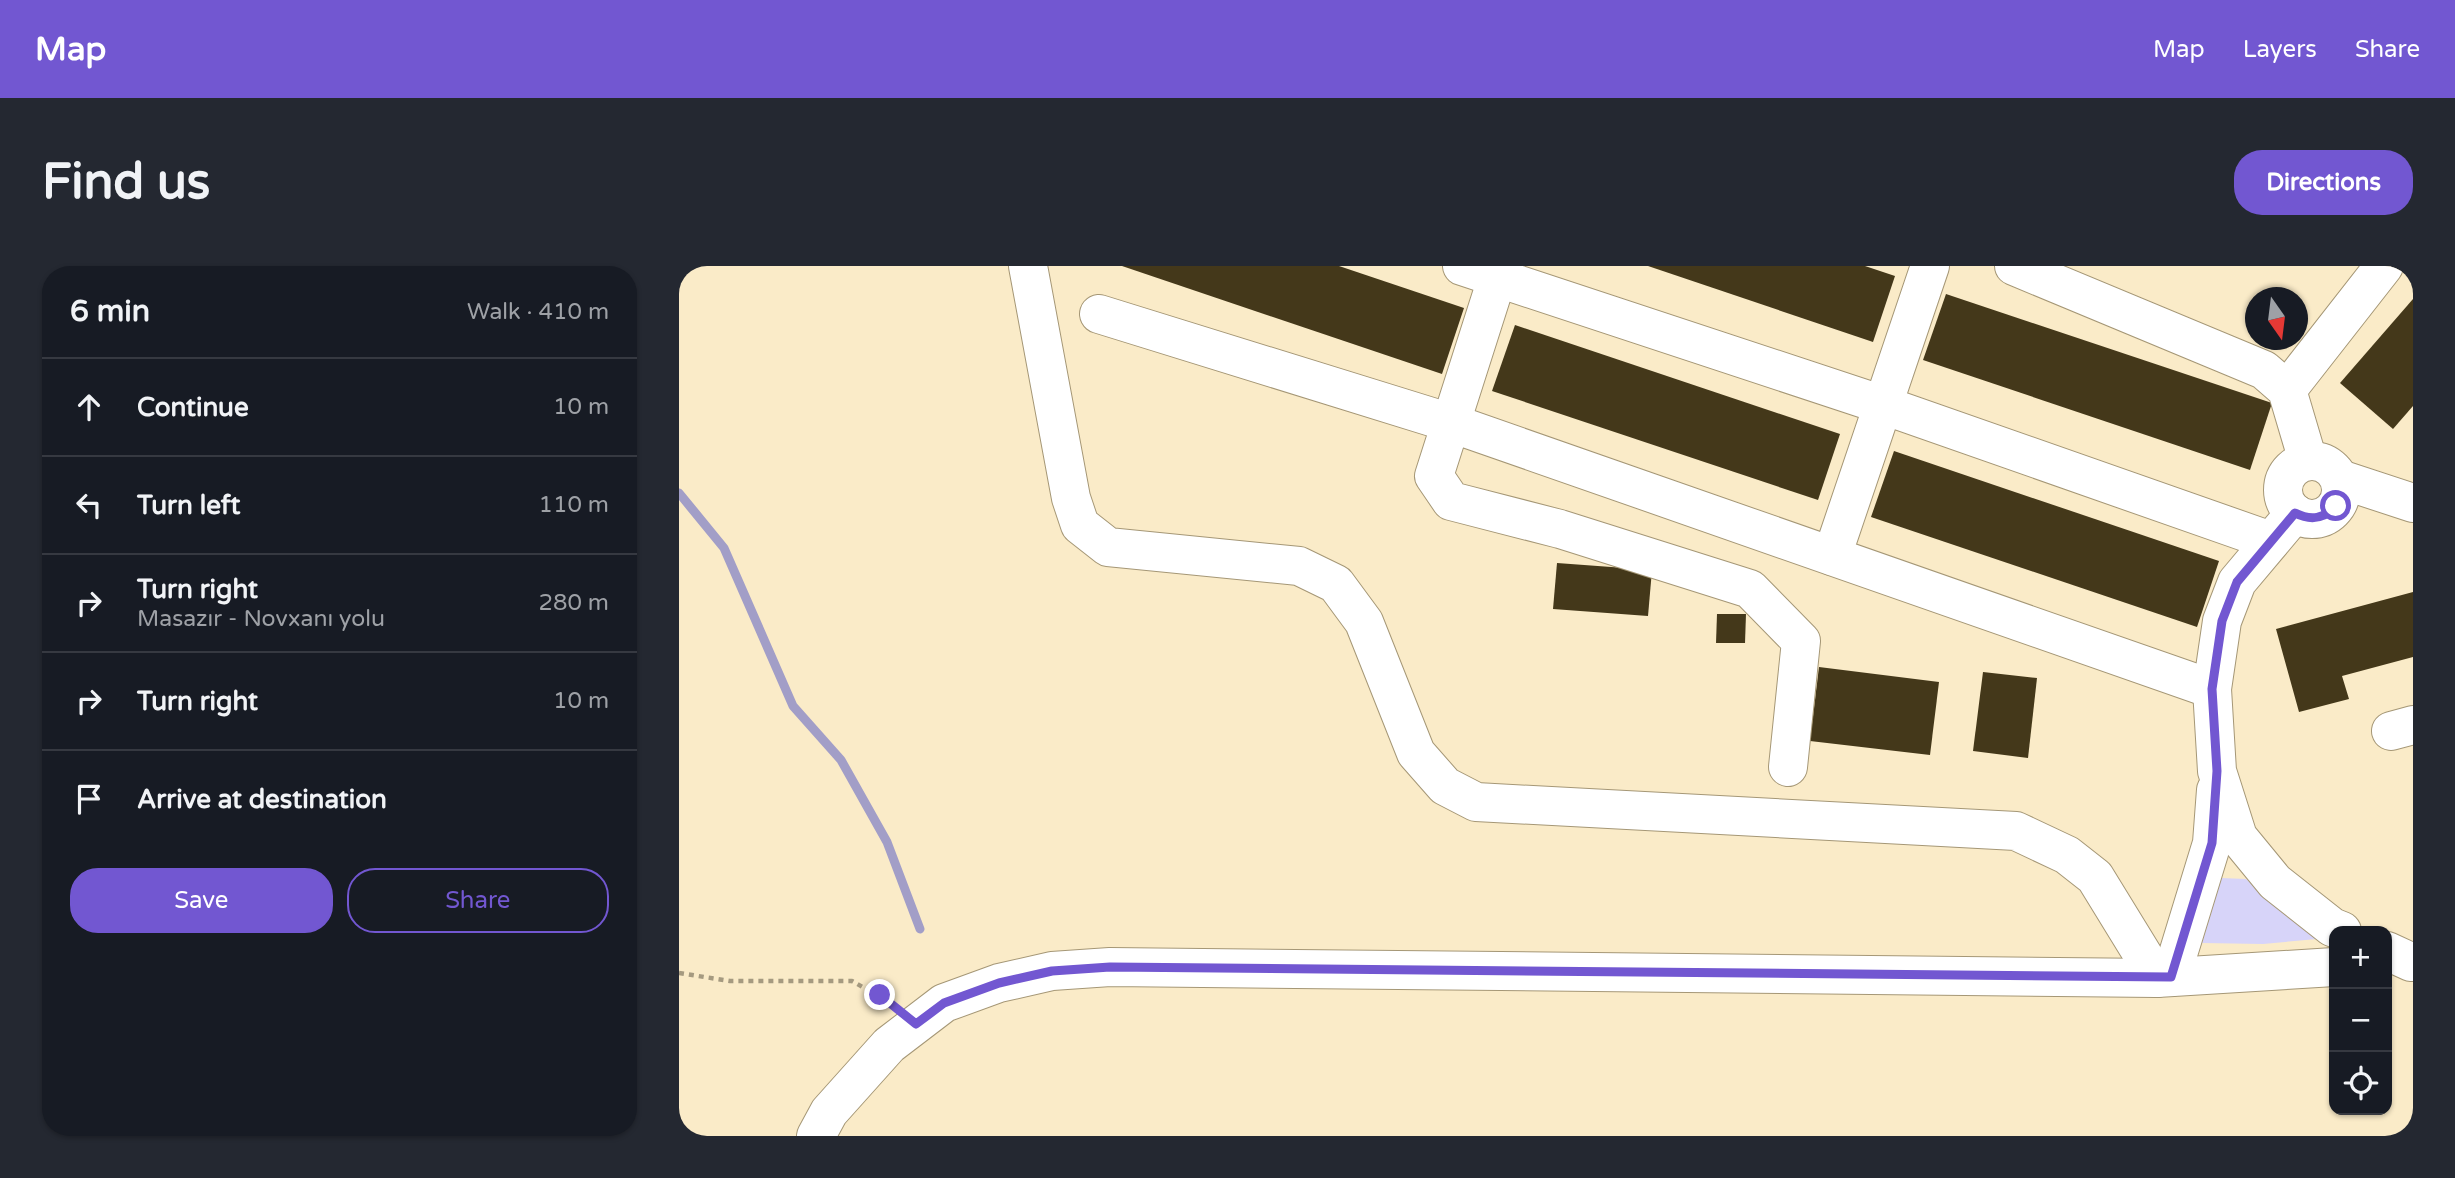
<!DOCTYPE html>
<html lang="en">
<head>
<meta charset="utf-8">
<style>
  body { margin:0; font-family:"Varela Round",sans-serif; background:#242831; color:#f1f3f6 }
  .controls { position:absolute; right:21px; bottom:21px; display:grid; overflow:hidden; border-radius:14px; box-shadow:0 2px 5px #0004 }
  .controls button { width:63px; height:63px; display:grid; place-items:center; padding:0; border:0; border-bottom:2px solid #363941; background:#171b24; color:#f1f3f6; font:35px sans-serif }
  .compass { position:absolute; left:1566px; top:21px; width:63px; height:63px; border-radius:50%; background:#171b24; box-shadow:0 2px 5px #0004; rotate:166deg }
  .stop { position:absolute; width:21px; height:21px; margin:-16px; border:5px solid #7257d1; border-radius:50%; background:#fff }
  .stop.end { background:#7257d1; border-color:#fff; box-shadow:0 2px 7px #0008 }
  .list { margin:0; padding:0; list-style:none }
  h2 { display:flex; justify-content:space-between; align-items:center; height:91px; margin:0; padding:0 28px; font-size:30px }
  h2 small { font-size:23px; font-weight:400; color:#9ea1a6 }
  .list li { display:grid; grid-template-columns:46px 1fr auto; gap:21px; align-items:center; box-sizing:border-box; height:98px; padding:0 28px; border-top:2px solid #363941 }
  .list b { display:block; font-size:26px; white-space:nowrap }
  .list p { margin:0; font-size:23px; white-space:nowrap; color:#9ea1a6 }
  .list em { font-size:23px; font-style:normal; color:#9ea1a6 }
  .actions { display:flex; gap:14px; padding:21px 28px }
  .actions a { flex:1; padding:16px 0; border:2px solid #7257d1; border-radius:28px; text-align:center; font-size:24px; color:#7257d1 }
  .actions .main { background:#7257d1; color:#fff }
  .icon { flex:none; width:38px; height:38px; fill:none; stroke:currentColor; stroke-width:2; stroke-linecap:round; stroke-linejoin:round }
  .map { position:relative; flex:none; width:1734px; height:870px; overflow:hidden; border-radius:28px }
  header { display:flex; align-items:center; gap:42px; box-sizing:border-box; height:98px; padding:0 35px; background:#7257d1; color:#fff }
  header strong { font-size:33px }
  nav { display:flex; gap:38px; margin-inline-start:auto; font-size:24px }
  .intro { display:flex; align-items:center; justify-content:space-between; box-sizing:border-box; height:168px; padding:0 42px }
  h1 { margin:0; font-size:49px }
  .button { padding:18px 32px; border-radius:28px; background:#7257d1; color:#fff; font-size:24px; font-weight:700 }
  main { display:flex; gap:42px; padding:0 42px }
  aside { flex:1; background:#171b24; border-radius:28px; box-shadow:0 2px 5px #0004 }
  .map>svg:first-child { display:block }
</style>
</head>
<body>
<header>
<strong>Map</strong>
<nav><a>Map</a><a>Layers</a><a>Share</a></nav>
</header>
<div class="intro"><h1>Find us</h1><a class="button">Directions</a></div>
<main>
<aside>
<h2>6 min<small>Walk · 410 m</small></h2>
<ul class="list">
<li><svg class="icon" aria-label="ahead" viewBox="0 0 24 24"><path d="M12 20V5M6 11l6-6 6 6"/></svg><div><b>Continue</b></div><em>10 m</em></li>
<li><svg class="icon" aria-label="left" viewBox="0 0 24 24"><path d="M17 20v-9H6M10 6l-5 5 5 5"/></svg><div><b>Turn left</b></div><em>110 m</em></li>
<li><svg class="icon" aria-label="right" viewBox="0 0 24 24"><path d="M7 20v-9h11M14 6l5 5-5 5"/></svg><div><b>Turn right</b><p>Masazır - Novxanı yolu</p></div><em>280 m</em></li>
<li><svg class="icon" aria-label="right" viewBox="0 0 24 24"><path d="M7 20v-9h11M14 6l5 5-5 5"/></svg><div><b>Turn right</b></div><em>10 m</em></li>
<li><svg class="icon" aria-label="arrive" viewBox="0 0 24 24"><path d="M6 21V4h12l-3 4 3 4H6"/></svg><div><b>Arrive at destination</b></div></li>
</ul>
<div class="actions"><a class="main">Save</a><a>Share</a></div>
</aside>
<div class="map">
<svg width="1734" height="870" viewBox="0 0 1734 870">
  <rect width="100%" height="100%" fill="#faebc8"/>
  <polygon fill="#d7d4f9" points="1542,612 1567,613 1638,673 1584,678 1523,677"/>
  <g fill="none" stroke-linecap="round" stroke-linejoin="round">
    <polyline stroke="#a29ec7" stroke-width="9" points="0,227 45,282 114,440 162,494 208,576 241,663"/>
  </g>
  <g fill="#44381a">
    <polygon points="443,0 660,0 785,42 763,108"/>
    <polygon points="969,0 1186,0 1216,10 1194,76"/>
    <polygon points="1267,28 1593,137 1571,204 1244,94"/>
    <polygon points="1734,33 1734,140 1714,163 1661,117"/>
    <polygon points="836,59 1161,168 1139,234 813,125"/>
    <polygon points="1215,185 1540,295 1518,361 1192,251"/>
    <polygon points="878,297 973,304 969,350 874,343"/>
    <polygon points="1734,326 1734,391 1663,410 1670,433 1620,446 1597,363"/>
    <polygon points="1038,348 1067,348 1066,377 1037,377"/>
    <polygon points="1140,401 1260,416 1251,489 1131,475"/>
    <polygon points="1304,406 1358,412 1349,492 1294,485"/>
  </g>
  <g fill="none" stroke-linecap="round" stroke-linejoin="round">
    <defs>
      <g id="minor">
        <polyline points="349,0 392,232 401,259 429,281 620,300 657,318 685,356 737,487 766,520 797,536 1337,565 1388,589 1416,611 1478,712"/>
        <polyline points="783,0 1204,139 1592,275"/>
        <polyline points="822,0 755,210 772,235 881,263 1071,323 1122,375 1109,501"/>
        <polyline points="1335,0 1585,104 1608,124 1629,195"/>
        <polyline points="420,48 772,157 1533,423"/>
        <polyline points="1608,124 1705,0"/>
        <circle cx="1633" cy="224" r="29"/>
        <polyline points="1661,213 1734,237"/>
        <polyline points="1616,247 1558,316 1543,355 1533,423 1538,505 1559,571 1596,616 1653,661 1663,665"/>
        <polyline points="1153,290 1251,0"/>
        <polyline points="1712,465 1734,459"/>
        <polyline points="1708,685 1732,696"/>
        <polyline points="1492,711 1533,577 1537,524"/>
        <polyline points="137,870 150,846 210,779 265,737 320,717 373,705 431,701 1478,712 1655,701"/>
      </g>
    </defs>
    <use href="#minor" stroke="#a59776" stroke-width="40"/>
    <polyline stroke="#a59a80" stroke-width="4.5" stroke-dasharray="5 5" stroke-linecap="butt" points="0,707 51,715 173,715 210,736"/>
    <use href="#minor" stroke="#fff" stroke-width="38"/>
  </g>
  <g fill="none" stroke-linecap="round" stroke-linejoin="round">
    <path stroke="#7257d1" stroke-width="9" d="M 201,729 L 237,758 L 265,737 L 320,717 L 373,705 L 431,701 L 1492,711 L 1533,577 L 1538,505 L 1533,423 L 1543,355 L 1558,316 L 1616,247 C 1632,255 1645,253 1657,240"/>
  </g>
</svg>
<div class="controls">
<button>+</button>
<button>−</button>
<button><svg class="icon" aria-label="locate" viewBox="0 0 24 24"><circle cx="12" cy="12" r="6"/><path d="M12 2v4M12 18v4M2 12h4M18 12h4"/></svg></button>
</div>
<svg class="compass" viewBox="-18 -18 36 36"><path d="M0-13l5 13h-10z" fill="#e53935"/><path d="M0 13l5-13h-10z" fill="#9ea1a6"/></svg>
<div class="stop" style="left:1657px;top:240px"></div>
<div class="stop end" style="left:201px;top:729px"></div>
</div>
</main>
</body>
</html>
